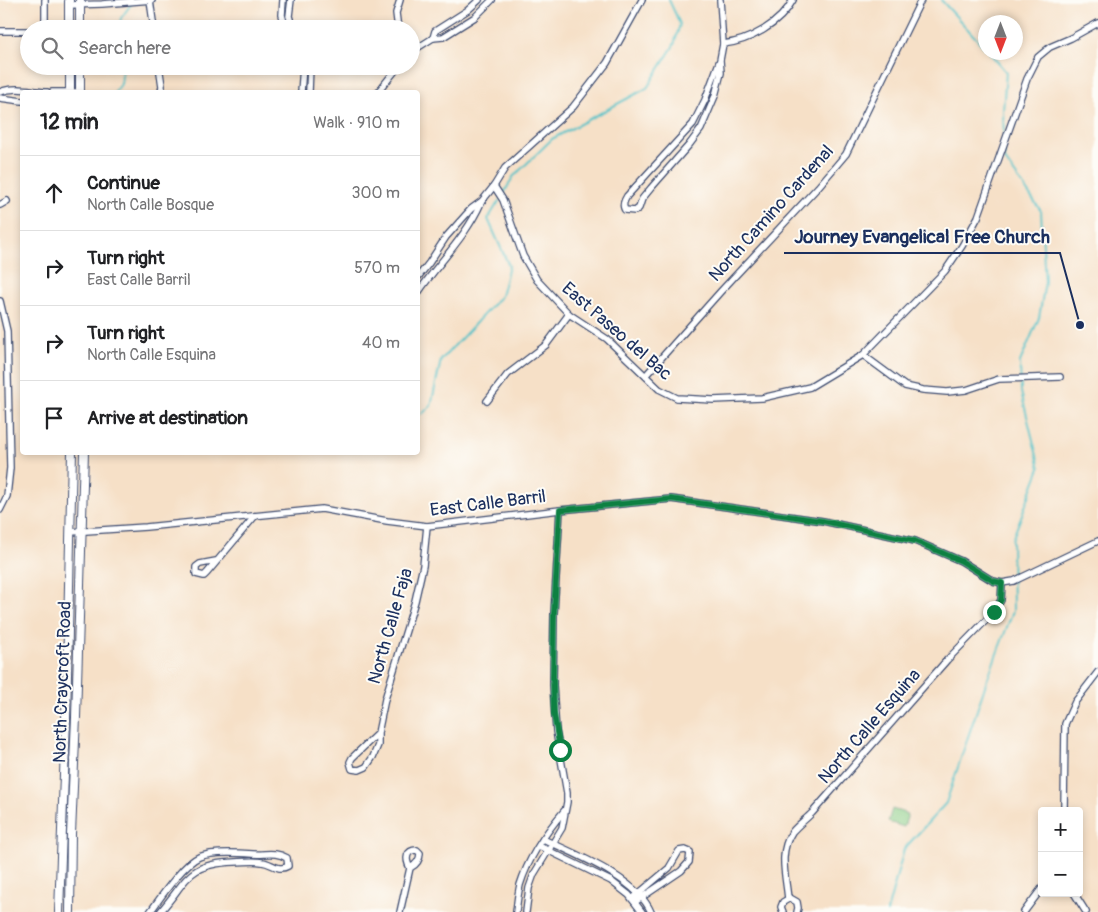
<!DOCTYPE html>
<html lang="en">
<head>
<meta charset="utf-8">
<style>
  body { margin:0; font-family:Pangolin,sans-serif; background:#f2f2f2; color:#202124 }
  .controls { position:absolute; right:15px; bottom:15px; display:grid; overflow:hidden; border-radius:5px; box-shadow:0 2px 8px #0003 }
  .controls button { width:45px; height:45px; display:grid; place-items:center; padding:0; border:0; border-bottom:1px solid #e0e0e0; background:#fff; color:#202124; font:25px sans-serif }
  .compass { position:absolute; left:978px; top:15px; width:45px; height:45px; border-radius:50%; background:#fff; box-shadow:0 2px 8px #0003; rotate:180deg }
  .stop { position:absolute; width:15px; height:15px; margin:-11px; border:4px solid #0b8043; border-radius:50%; background:#fff }
  .stop.end { background:#0b8043; border-color:#fff; box-shadow:0 1px 5px #0008 }
  .list { margin:0; padding:0; list-style:none }
  h2 { display:flex; justify-content:space-between; align-items:center; height:65px; margin:0; padding:0 20px; font-size:21px }
  h2 small { font-size:16px; font-weight:400; color:#757577 }
  .list li { display:grid; grid-template-columns:32px 1fr auto; gap:15px; align-items:center; box-sizing:border-box; height:75px; padding:0 20px; border-top:1px solid #e0e0e0 }
  .list b { display:block; font-size:19px; white-space:nowrap }
  .list p { margin:0; font-size:16px; white-space:nowrap; color:#757577 }
  .list em { font-size:16px; font-style:normal; color:#757577 }
  .icon { flex:none; width:28px; height:28px; fill:none; stroke:currentColor; stroke-width:2; stroke-linecap:round; stroke-linejoin:round }
  .map { position:relative; flex:none; width:1098px; height:912px; overflow:hidden }
  .search { position:absolute; background:#fff; box-shadow:0 2px 8px #0003; left:20px; top:20px; width:400px; height:55px; display:flex; align-items:center; gap:12px; box-sizing:border-box; padding:0 18px; border-radius:28px; color:#757577; font-size:19px }
  .panel { position:absolute; background:#fff; box-shadow:0 2px 8px #0003; left:20px; top:90px; width:400px; height:365px; border-radius:5px }
  .map>svg:first-child { display:block }
</style>
</head>
<body>
<div class="map">
<svg width="1098" height="912" viewBox="0 0 1098 912">
  <rect width="100%" height="100%" fill="#fdfcf7"/>
  <filter id="ink" filterUnits="userSpaceOnUse"><feTurbulence type="fractalNoise" baseFrequency=".02" numOctaves="2"/><feDisplacementMap in="SourceGraphic" scale="10" xChannelSelector="R" yChannelSelector="G"/><feConvolveMatrix kernelMatrix="1 2 1 2 8 2 1 2 1" color-interpolation-filters="sRGB"/></filter>
  <filter id="wash" filterUnits="userSpaceOnUse"><feTurbulence type="fractalNoise" baseFrequency=".0096" numOctaves="4" result="noise"/><feDisplacementMap in="SourceGraphic" scale="20" xChannelSelector="R" yChannelSelector="G"/><feGaussianBlur stdDeviation="1.12" result="paint"/><feColorMatrix in="noise" values="0 0 0 0 0 0 0 0 0 0 0 0 0 0 0 0 0 1.4 0 .05"/><feComposite in="paint" operator="in"/></filter>
  <g filter="url(#wash)">
    <rect width="100%" height="100%" fill="#f6e0c7"/>
    <polygon fill="#8bcd86" stroke="#537e72" points="892,809 908,814 904,827 888,822"/>
    <g fill="none" stroke-linecap="round" stroke-linejoin="round">
      <g stroke="#54c2c8" stroke-width="2">
        <polyline points="941,0 986,49"/>
        <polyline points="119,29 121,18 132,3"/>
        <polyline points="989,52 1006,72 1003,111 1004,139"/>
        <polyline points="115,92 121,84 123,66"/>
        <polyline points="504,193 513,177 552,139 647,88 674,45 680,24 669,0"/>
        <polyline points="422,414 431,406 441,360 501,296 509,266 488,219 499,201"/>
        <polyline points="887,912 904,849 946,803 987,680 1013,611 1012,540 1040,468 1021,392 1020,362 1039,318 1045,282 1041,211 1005,160 1004,151"/>
      </g>
    </g>
  </g>
  <g filter="url(#ink)">
    <g fill="none" stroke-linecap="round" stroke-linejoin="round">
      <defs>
        <g id="minor">
          <polyline points="150,0 154,29"/>
          <polyline points="283,0 282,15 286,29"/>
          <polyline points="291,0 289,16 293,29"/>
          <path d="M 720,0 L 723,44 L 720,60 L 721,73 L 715,96 L 701,129 L 689,145 L 651,188 L 642,199 L 639,208 L 635,211 L 625,210 C 622,205 624,201 627,196 L 693,124 L 705,100 L 720,60"/>
          <polyline points="69,5 102,4 152,0"/>
          <polyline points="42,29 45,23 45,0"/>
          <polyline points="398,29 396,13 400,0"/>
          <polyline points="0,31 29,31"/>
          <polyline points="433,38 435,31 468,10 479,0"/>
          <path d="M 723,44 C 750,41 780,24 793,0"/>
          <polyline points="411,52 433,38 443,37 475,17 492,0"/>
          <polyline points="159,66 162,86 161,92"/>
          <path d="M 0,92 C 16,86 31,91 47,92"/>
          <polyline points="52,92 80,92"/>
          <polyline points="301,92 303,66"/>
          <polyline points="309,92 310,66"/>
          <polyline points="378,92 399,66"/>
          <polyline points="0,98 22,101"/>
          <polyline points="494,186 503,200 523,256 537,280 569,314 607,339 659,389 677,398 713,400 762,398 810,387 863,355 945,271 962,246 978,217 1027,79 1038,57 1050,47 1071,38 1098,23"/>
          <polyline points="0,205 7,201"/>
          <polyline points="418,277 429,263 446,237 471,209 482,201 494,186 505,168 573,107 607,63 642,0"/>
          <path d="M 418,293 C 438,263 466,237 481,203"/>
          <polyline points="0,301 7,331 10,468 7,496 0,510"/>
          <polyline points="863,355 905,386 923,390 947,392 966,390 999,379 1060,377"/>
          <polyline points="646,375 721,291 818,187 846,154 921,0"/>
          <polyline points="487,401 508,374 546,345 569,314"/>
          <polyline points="71,532 146,527 322,509 387,521 427,526 560,510 671,499 823,521 915,541 961,561 993,581 1002,583 1014,581 1098,541"/>
          <polyline points="216,561 200,564 196,567 196,574 204,576 207,573 255,516"/>
          <polyline points="378,733 352,758 350,762 352,769 359,770 366,767 373,757 378,745 378,733 385,699 415,601 423,566 427,526"/>
          <polyline points="1064,811 1065,724 1075,702 1098,672"/>
          <path d="M 543,839 C 575,854 637,878 651,912"/>
          <polyline points="539,846 611,881 629,895 642,912"/>
          <polyline points="1074,893 1086,912"/>
          <polyline points="632,899 669,868 679,851 685,850 690,852 689,862 681,871 635,902"/>
          <path d="M 788,899 C 786,876 778,853 792,832 C 798,825 806,819 812,813 L 947,660 L 994,612 L 1001,600 L 1002,583"/>
          <path d="M 150,912 C 161,897 183,864 199,857 C 212,851 240,853 253,854 C 266,855 275,851 287,858 L 288,866 C 278,872 272,863 262,862 C 253,860 245,862 235,862 C 186,864 189,879 160,912"/>
          <path d="M 400,912 L 410,868 C 405,859 406,850 417,850 L 420,853 C 420,861 416,865 410,868"/>
          <path d="M 516,912 C 517,903 518,893 520,885 C 528,859 547,831 564,811"/>
          <polyline points="526,912 529,888 534,874 562,828 567,802 567,793 556,731 553,685 554,613 560,510"/>
          <polyline points="783,912 781,907 783,902 790,898 797,902 798,908 797,912"/>
          <polyline points="1024,912 1042,888"/>
        </g>
        <g id="secondary">
          <polyline points="69,0 69,29"/>
          <polyline points="80,0 80,29"/>
          <polyline points="70,66 70,92"/>
          <polyline points="80,92 80,66"/>
          <polyline points="59,912 66,720 72,452"/>
          <polyline points="70,912 71,834 76,717 84,452"/>
        </g>
      </defs>
      <use href="#minor" stroke="#3c4a6e" stroke-width="8"/>
      <use href="#secondary" stroke="#3c4a6e" stroke-width="10"/>
      <use href="#minor" stroke="#fff" stroke-width="5.5"/>
      <use href="#secondary" stroke="#fff" stroke-width="8"/>
    </g>
  </g>
  <g fill="none" stroke-linecap="round" stroke-linejoin="round" filter="url(#ink)">
    <polyline stroke="#0b8043" stroke-width="6" points="560,750 554,714 553,678 554,613 560,510 671,499 823,521 915,541 961,561 993,581 1002,583 1001,600 994,612"/>
  </g>
  <g text-anchor="middle" stroke-width="4" stroke-linejoin="round" paint-order="stroke">
    <g font-size="18" fill="#1b2f5e" stroke="#fdfcf7">
      <text transform="translate(771 213) rotate(-48)" y="6">North Camino Cardenal</text>
      <text transform="translate(617 331) rotate(41)" y="6">East Paseo del Bac</text>
      <text transform="translate(488 503) rotate(-7)" y="6">East Calle Barril</text>
      <text transform="translate(390 626) rotate(-74)" y="6">North Calle Faja</text>
      <text transform="translate(62 682) rotate(-88)" y="6">North Craycroft Road</text>
      <text transform="translate(869 726) rotate(-49)" y="6">North Calle Esquina</text>
    </g>
  </g>
  <path fill="none" stroke="#1b2f5e" stroke-width="2" d="M1080 325L1060 253H784"/>
  <circle fill="#1b2f5e" stroke="#fdfcf7" stroke-width="2" cx="1080" cy="325" r="5"/>
  <g font-size="19" text-anchor="middle" font-weight="bold" fill="#1b2f5e" stroke="#fdfcf7" stroke-width="4" stroke-linejoin="round" paint-order="stroke">
    <text x="922" y="243">Journey Evangelical Free Church</text>
  </g>
</svg>
<div class="controls">
<button>+</button>
<button>−</button>
</div>
<svg class="compass" viewBox="-18 -18 36 36"><path d="M0-13l5 13h-10z" fill="#e53935"/><path d="M0 13l5-13h-10z" fill="#757577"/></svg>
<div class="stop" style="left:560px;top:750px"></div>
<div class="stop end" style="left:994px;top:612px"></div>
<div class="search"><svg class="icon" aria-label="search" viewBox="0 0 24 24"><circle cx="10" cy="10" r="6"/><path d="M15 15l6 6"/></svg>Search here</div>
<section class="panel">
<h2>12 min<small>Walk · 910 m</small></h2>
<ul class="list">
<li><svg class="icon" aria-label="ahead" viewBox="0 0 24 24"><path d="M12 20V5M6 11l6-6 6 6"/></svg><div><b>Continue</b><p>North Calle Bosque</p></div><em>300 m</em></li>
<li><svg class="icon" aria-label="right" viewBox="0 0 24 24"><path d="M7 20v-9h11M14 6l5 5-5 5"/></svg><div><b>Turn right</b><p>East Calle Barril</p></div><em>570 m</em></li>
<li><svg class="icon" aria-label="right" viewBox="0 0 24 24"><path d="M7 20v-9h11M14 6l5 5-5 5"/></svg><div><b>Turn right</b><p>North Calle Esquina</p></div><em>40 m</em></li>
<li><svg class="icon" aria-label="arrive" viewBox="0 0 24 24"><path d="M6 21V4h12l-3 4 3 4H6"/></svg><div><b>Arrive at destination</b></div></li>
</ul>
</section>
</div>
</body>
</html>
